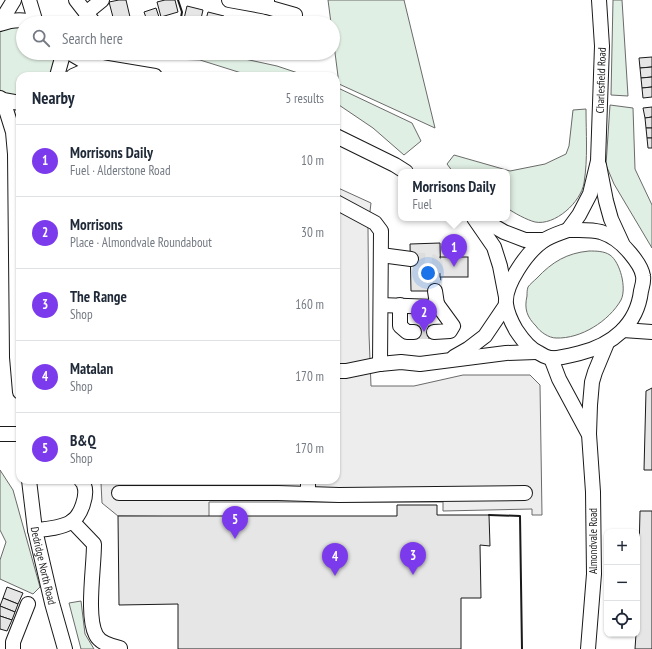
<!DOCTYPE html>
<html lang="en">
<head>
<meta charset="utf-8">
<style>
  body { margin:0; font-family:"PT Sans Narrow",sans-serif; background:#f6f6f7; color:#1f2937 }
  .controls { position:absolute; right:12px; bottom:12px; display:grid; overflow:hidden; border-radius:8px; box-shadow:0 1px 3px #0004 }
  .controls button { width:36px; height:36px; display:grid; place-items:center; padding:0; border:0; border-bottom:1px solid #e0e1e3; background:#fff; color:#1f2937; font:20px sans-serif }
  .you { position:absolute; left:428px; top:273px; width:14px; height:14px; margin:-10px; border:3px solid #fff; border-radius:50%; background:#1a73e8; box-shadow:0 0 0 6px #1a73e833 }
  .badge { display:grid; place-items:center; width:26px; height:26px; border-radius:50%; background:#7c3aed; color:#fff; font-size:13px; font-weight:700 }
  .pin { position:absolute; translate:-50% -33px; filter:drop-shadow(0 1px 2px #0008) }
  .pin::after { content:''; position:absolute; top:21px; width:14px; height:12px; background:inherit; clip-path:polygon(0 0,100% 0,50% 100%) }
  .popup { position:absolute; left:398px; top:169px; width:112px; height:52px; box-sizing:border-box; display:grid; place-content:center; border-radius:8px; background:#fff; filter:drop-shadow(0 1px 3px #0005); font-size:13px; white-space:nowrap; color:#747a83 }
  .popup b { font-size:15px; color:#1f2937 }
  .popup::after { content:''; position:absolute; left:50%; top:100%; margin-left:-8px; border:8px solid transparent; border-top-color:#fff }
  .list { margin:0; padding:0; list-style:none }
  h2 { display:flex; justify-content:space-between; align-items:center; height:52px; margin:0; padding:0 16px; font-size:17px }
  h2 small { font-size:13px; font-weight:400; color:#747a83 }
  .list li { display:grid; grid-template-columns:26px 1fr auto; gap:12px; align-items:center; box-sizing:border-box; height:72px; padding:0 16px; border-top:1px solid #e0e1e3 }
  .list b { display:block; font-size:15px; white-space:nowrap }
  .list p { margin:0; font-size:13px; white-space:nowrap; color:#747a83 }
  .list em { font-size:13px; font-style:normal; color:#747a83 }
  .icon { flex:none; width:22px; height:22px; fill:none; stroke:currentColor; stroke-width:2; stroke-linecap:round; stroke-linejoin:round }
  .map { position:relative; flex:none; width:652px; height:649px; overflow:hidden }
  .search { position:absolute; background:#fff; box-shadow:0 1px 3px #0004; left:16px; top:16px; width:324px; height:44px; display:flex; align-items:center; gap:10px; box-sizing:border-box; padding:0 14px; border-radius:22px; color:#747a83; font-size:15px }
  .panel { position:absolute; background:#fff; box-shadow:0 1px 3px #0004; left:16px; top:72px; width:324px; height:412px; border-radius:12px }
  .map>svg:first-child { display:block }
</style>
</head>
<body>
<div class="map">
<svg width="652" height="649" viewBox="0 0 652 649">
  <rect width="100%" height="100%" fill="#fff"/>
  <g fill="#e0efe3" stroke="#6a6a6a">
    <polygon points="328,0 404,0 435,128 339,84 333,37 333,23 331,23"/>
    <polygon points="613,0 622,0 628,96 611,95"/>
    <polygon points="23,25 23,53 55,53 54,76 20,76 20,99 0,95 0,29"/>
    <polygon points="122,53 217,53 277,66 307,76 251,76 200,60 120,57"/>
    <polygon points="336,87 412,123 421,141 404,155 373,128 336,103"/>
    <polygon points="610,105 633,108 635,169 652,205 652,248 614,184 606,165"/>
    <path d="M 586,109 C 586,133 588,159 584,183 C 581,202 555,226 535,222 C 527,220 514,213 507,208 L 507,172 L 453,172 L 447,164 L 454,155 L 510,171 L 545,164 L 566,154 L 569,146 L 573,110 Z"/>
    <path d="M 589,251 C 596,251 604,251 610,255 C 620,262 627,288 621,300 C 609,321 581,339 556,338 C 549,338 540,332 536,326 C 527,317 524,309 527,296 C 527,293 527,290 528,287 C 530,284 534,281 537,278 C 552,262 567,253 589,251 Z"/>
    <polygon points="0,470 13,490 40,587 33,594 0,579 0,560 6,542 0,530"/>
    <polygon points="81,601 85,634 94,649 81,649 69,603"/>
  </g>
  <polygon fill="#ededed" stroke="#6a6a6a" points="336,187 371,203 368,228 369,334 371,386 414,386 463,375 530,375 540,385 542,515 532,515 532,509 443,511 443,502 209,502 209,517 118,516 102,503 101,483 99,480 336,480"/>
  <g fill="#e6e6e6" stroke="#1a1a1a">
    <polygon points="119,0 126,0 130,17 114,21 109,2"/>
    <polygon points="165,0 175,0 178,12 161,17 157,2"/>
    <polygon points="187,6 203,10 200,23 183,23"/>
    <polygon points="156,8 160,20 148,23 144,12"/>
    <polygon points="208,12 224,16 222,23 205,23"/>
    <polygon points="230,18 246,22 246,23 229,23"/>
    <polygon points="652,57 652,67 640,68 639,58"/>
    <polygon points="652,67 652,77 641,78 640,68"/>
    <polygon points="652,77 652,87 642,88 641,78"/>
    <polygon points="652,87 652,97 643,98 642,88"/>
    <polygon points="652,107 652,117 645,118 643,108"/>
    <polygon points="652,117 652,128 646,128 645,118"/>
    <polygon points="646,128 652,128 652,138 647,138"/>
    <polygon points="647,138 652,138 652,148 648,148"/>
    <polygon points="440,243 441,291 411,291 410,244"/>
    <rect x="440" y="257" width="28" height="20"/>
    <polygon points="433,326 434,338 413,338 414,327"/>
    <polygon points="652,388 652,470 644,470 646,391"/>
    <polygon points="397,505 437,505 437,515 489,515 490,546 480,545 481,598 461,598 461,649 178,649 178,604 119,605 118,516 397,516"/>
    <polygon points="640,511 652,511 652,649 635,649 636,634 637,634"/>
    <polygon points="7,587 23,593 18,604 3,598"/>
    <polygon points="3,598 18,604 15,612 0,606"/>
    <polygon points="0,606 15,612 12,620 0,616"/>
    <polygon points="0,616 12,620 7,631 0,629"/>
  </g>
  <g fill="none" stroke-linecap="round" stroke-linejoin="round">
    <g stroke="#ddd" stroke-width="14" stroke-dasharray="14 7" stroke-linecap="butt">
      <polyline points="411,259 432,261 436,264 435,291"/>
      <polyline points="414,332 434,332"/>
    </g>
    <defs>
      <g id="minor">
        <polyline points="29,0 36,23"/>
        <polyline points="76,0 94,23"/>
        <polyline points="229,0 267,7 267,0"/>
        <polyline points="267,7 295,15"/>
        <polyline points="86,13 102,0"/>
        <polyline points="0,23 14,0"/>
        <path d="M 0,24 C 11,20 22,18 33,23"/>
        <polyline points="70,53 82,60 101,67 155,76"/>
        <polyline points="57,76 62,58 60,53"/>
        <polyline points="73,76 82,72 101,67"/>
        <polyline points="0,98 3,100 20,103"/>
        <polyline points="3,100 13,132 15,154 17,357 20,392"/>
        <polyline points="336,136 395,165 406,172"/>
        <polyline points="599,165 606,201 611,219 622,243"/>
        <polyline points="336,202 375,223 381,231 380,364"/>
        <polyline points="474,218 494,247 500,266 506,297"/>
        <polyline points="480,218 504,232 525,240 544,240"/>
        <path d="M 568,230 C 579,230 591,229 601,232 C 613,236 622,243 630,253 C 635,259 642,268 643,276 C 644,281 642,287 641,291 C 637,325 612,345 580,353 C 572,355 557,359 550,358 C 546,357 542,355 539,353 C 529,349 522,339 516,330 C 512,323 507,312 506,304 C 504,285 527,252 543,241 C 550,236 560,233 568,230 Z"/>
        <path id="s1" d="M 568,230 L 579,215 L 590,194 L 598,161 L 602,46 L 599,0"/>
        <polyline points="381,255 411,259"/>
        <polyline points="381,305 434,307 437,304 435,291"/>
        <polyline points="400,305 400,326 407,332 414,332"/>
        <polyline points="623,330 652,332"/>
        <polyline points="434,332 450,331 453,326 437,304"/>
        <polyline points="454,357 468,349 485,336 506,305"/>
        <polyline points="551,358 559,379 588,433"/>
        <polyline points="336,371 346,371 380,364 401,362 420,364 506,353 536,352"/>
        <polyline points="0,434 20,434"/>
        <path id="s2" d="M 29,480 L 35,530 L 52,603 L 65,649"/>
        <polyline points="308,480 308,494"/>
        <polyline points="119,493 278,493 339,495 525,493"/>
        <path d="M 72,521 L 94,544 C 94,568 86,616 96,635 C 100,643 111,646 120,648"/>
        <path d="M 35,530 C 47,529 61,528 71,522 C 81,516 88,495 84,485 C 84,483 82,482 81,480"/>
        <polyline points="13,649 13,642 28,604"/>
        <polyline points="588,649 594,574 593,492 589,434 590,405 592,382 595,372 607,343"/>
      </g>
    </defs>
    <use href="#minor" stroke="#1a1a1a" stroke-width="16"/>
    <use href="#minor" stroke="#fff" stroke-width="14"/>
    <g stroke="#1a1a1a" stroke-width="2">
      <polyline points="178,0 182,12 180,23"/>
      <polyline points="489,515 520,516 522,649"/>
    </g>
  </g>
  <g text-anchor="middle" stroke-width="3" stroke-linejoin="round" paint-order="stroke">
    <g font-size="11" fill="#1a1a1a" stroke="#fff">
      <text dy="4" stroke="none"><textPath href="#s1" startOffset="157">Charlesfield Road</textPath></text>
      <text transform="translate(593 541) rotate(-90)" y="4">Almondvale Road</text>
      <text dy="4" stroke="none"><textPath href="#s2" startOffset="87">Dedridge North Road</textPath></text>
    </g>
  </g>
</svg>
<div class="controls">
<button>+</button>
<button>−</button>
<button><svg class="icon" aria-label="locate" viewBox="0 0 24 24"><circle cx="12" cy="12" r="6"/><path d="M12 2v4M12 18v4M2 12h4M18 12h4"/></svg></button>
</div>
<div class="you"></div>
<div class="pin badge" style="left:454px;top:267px">1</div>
<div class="popup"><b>Morrisons Daily</b>Fuel</div>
<div class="pin badge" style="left:424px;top:332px">2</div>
<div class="pin badge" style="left:413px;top:575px">3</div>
<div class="pin badge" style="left:335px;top:576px">4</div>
<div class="pin badge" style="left:235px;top:539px">5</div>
<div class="search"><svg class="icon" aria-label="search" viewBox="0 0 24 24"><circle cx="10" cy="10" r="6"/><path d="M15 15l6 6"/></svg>Search here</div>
<section class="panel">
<h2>Nearby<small>5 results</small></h2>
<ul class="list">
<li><span class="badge">1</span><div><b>Morrisons Daily</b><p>Fuel · Alderstone Road</p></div><em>10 m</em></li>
<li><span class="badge">2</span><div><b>Morrisons</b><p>Place · Almondvale Roundabout</p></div><em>30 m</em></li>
<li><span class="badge">3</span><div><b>The Range</b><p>Shop</p></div><em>160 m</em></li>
<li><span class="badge">4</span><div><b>Matalan</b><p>Shop</p></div><em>170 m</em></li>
<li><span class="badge">5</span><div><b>B&amp;Q</b><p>Shop</p></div><em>170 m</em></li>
</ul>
</section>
</div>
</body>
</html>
